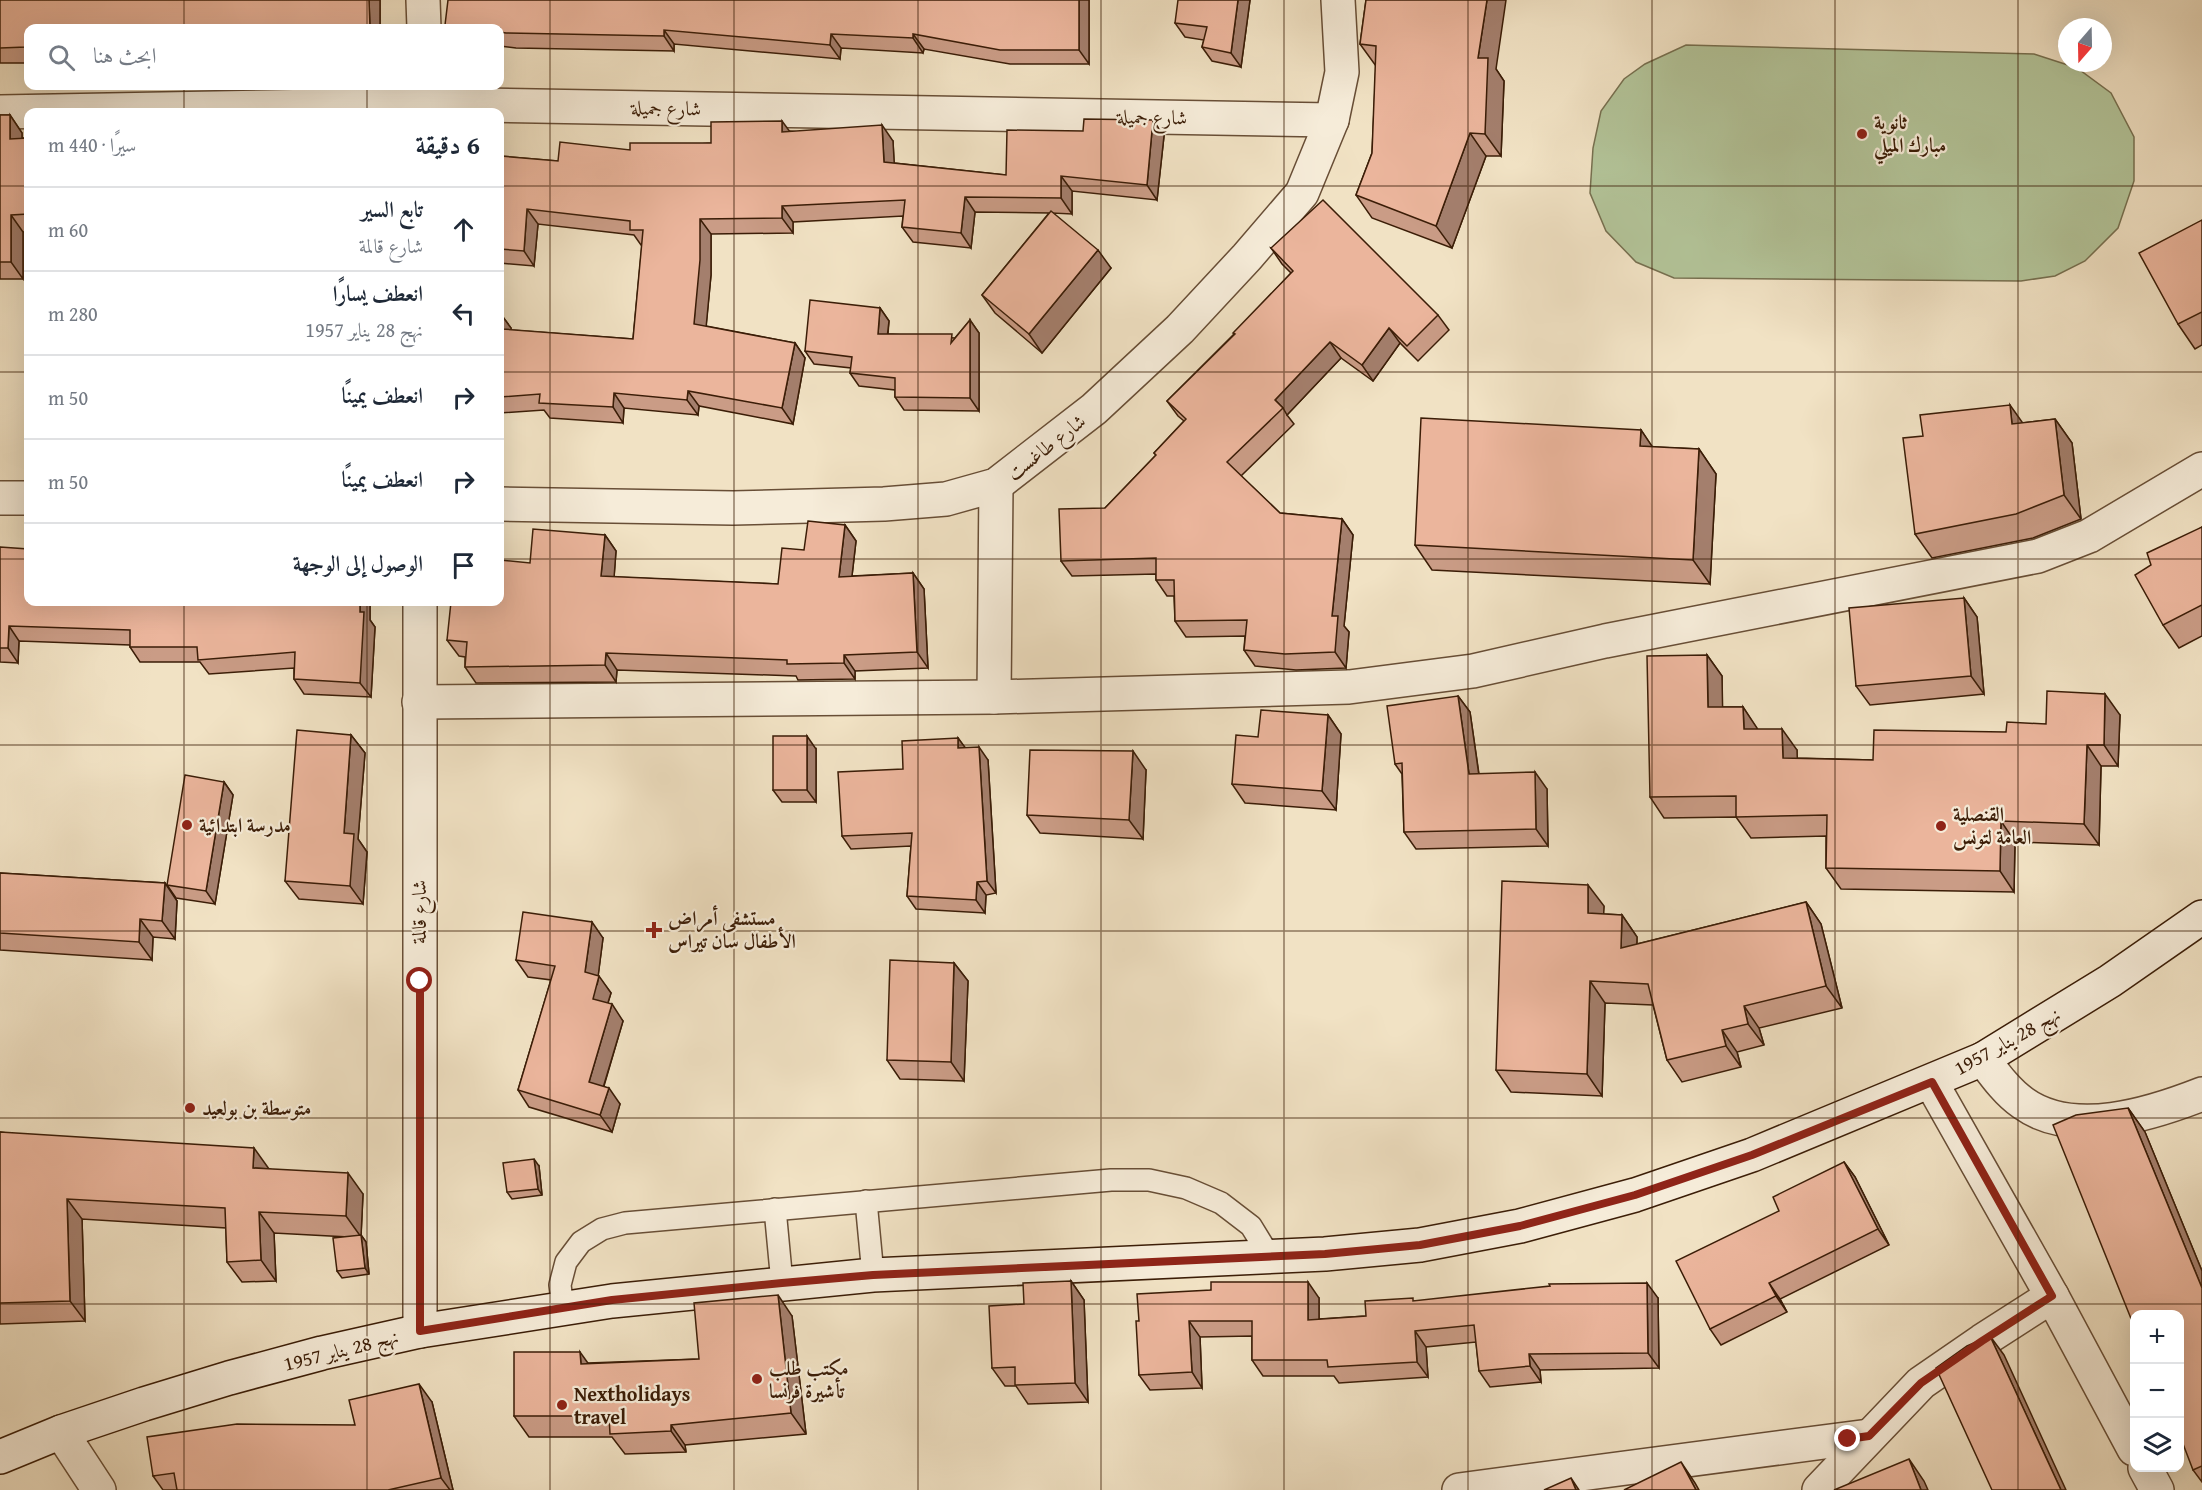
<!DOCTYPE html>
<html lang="ar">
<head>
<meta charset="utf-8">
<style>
  body { margin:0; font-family:"Gentium Book Plus",Amiri,serif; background:#f6f6f7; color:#1f2937; direction:rtl }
  .controls { position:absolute; right:18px; bottom:18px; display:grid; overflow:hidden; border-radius:12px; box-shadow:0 6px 24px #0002 }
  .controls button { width:54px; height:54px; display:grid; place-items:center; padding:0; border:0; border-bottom:2px solid #e0e1e3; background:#fff; color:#1f2937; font:30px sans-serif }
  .compass { position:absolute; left:2058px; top:18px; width:54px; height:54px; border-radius:50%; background:#fff; box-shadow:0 6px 24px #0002; rotate:200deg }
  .stop { position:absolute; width:18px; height:18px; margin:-14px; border:4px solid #8f2418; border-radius:50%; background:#fff }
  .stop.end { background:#8f2418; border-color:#fff; box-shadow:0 2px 6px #0008 }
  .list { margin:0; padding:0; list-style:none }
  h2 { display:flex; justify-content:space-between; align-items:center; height:78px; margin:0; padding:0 24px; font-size:26px }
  h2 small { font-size:20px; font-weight:400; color:#747a83 }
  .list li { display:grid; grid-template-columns:39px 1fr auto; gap:18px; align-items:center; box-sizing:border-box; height:84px; padding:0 24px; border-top:2px solid #e0e1e3 }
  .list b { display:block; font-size:22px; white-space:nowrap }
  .list p { margin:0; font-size:20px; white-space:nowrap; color:#747a83 }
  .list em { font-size:20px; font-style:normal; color:#747a83 }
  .icon { flex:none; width:33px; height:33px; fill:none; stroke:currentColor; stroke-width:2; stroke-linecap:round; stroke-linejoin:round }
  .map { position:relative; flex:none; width:2202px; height:1490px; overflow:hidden; direction:ltr }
  .search { position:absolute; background:#fff; box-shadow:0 6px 24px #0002; left:24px; top:24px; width:480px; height:66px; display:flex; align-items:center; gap:15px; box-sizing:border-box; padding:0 21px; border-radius:12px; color:#747a83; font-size:22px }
  .panel { position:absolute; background:#fff; box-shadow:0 6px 24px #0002; left:24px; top:108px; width:480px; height:498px; border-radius:12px; direction:rtl }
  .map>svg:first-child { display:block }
</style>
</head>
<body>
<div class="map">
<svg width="2202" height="1490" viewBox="0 0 2202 1490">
  <rect width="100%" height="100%" fill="#f1e2c4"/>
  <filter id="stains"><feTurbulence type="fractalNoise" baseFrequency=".00333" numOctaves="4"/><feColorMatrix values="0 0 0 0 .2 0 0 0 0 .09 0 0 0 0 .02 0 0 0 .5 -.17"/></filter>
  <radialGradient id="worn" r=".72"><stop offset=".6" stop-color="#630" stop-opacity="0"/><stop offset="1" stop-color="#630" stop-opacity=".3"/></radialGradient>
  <polygon fill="#b3c499" stroke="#777050" stroke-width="1.5" points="1686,45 2034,54 2077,68 2111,93 2134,137 2134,181 2118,228 2085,261 2055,276 2021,281 1674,278 1636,262 1606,231 1590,193 1593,148 1601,111 1624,79 1645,64"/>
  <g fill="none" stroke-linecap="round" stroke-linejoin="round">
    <defs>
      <g id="lane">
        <polyline points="866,1201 873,1275"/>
        <polyline points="775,1209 782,1283"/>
        <polyline points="563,1308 560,1285 566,1262 581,1242 602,1229 625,1223 1111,1180 1149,1180 1186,1188 1221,1203 1251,1226 1270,1257"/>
      </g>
      <g id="street">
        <polyline points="423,0 424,28"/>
        <polyline points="0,112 426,104 1332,120"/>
        <polyline points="0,498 28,498"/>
        <polyline points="500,504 733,508 884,504 946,499 996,485 1094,409 1180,329 1247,257 1302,193 1332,120 1342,72 1338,0"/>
        <polyline points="420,602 420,1331"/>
        <polyline points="994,697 996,485"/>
        <polyline points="419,702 994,697 1349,687 1473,671 1605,641 2038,556 2089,536 2202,469"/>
        <path d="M 1983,1059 C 1995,1075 2007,1092 2023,1103 C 2073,1139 2151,1114 2202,1094"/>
        <polyline points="1931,1082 2052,1296 2134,1449"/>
        <polyline points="61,1432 99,1490"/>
        <polyline points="2145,1468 2157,1490"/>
        <polyline points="1459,1490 1869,1436"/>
        <polyline points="1819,1490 1921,1383 1982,1341 2052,1296"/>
      </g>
      <polyline id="secondary" points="0,1457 61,1432 144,1404 229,1378 322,1353 420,1331 612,1301 873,1275 1325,1254 1420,1245 1520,1226 1635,1195 1752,1155 1983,1059 2110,981 2202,917"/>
    </defs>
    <use href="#lane" stroke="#684e36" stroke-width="24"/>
    <use href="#street" stroke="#684e36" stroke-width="36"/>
    <use href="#secondary" stroke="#3b1d07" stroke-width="36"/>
    <use href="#lane" stroke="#f6ecd9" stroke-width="21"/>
    <use href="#street" stroke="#f6ecd9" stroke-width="33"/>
    <use href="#secondary" stroke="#f6ecd9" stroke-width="33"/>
  </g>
  <g fill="#ca9c86" stroke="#3b1d07" stroke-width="1.5">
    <polygon points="0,0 380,0 380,28 28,28 28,63 0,63"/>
    <polygon points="1089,0 1089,64 1010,64 924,49 923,53 841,48 840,59 674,44 674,51 516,48 500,46 500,28 447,28 445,25"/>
    <polygon points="1250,0 1241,67 1212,61 1202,47 1204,40 1185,37 1175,23"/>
    <polygon points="1366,0 1496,69 1504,81 1501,156 1486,156 1452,248 1372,218 1356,195 1372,153 1376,66 1360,44"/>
    <polygon points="0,115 10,115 22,133 22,138 28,138 28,232 23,232 23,279 0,279"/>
    <polygon points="789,131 893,141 894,163 1006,175 1164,136 1157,200 1072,191 1072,214 1053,213 1111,268 1042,353 995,313 982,295 1049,213 975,212 971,248 913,242 902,227 903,216 793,222 793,233 711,234 711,275 706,326 795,343 805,358 793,424 699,406 698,415 624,408 623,423 550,418 544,410 500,413 500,313 511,328 511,330 633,339 642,245 641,245 634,235 538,224 534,266 500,263 500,156 558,161 630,150 711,143"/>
    <polygon points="2202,220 2202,345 2195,349 2178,324"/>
    <polygon points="1271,248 1438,315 1449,330 1418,361 1400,343 1373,381 1341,358 1287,415 1294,424 1241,476 1280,513 1342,519 1353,535 1344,626 1349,632 1346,668 1296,670 1255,666 1244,650 1245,636 1186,637 1175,621 1174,596 1167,596 1156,580 1156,574 1072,576 1061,561 1105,508 1156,455 1154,453 1184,421 1178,416 1167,401 1234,334 1291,273 1282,264"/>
    <polygon points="880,308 889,321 888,334 955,338 970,320 979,333 979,411 904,410 895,397 895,390 859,386 850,373 851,368 814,364 805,351"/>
    <polygon points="2055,419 2072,443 2081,519 2033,538 1932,558 1915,534 2023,423"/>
    <polygon points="1641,430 1652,447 1699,449 1716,474 1710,584 1432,570 1415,545"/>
    <polygon points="845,525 856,541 852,576 913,573 924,589 928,668 855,671 855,679 798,680 796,676 617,670 616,682 476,683 465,667 465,657 459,656 447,640 530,563 605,535 616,551 614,577 778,584 804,550"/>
    <polygon points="2202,527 2202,636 2179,648 2163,625 2151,565"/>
    <polygon points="0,547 28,602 370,602 370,620 375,627 371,697 304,694 294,679 294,668 209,674 200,662 140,662 130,647 130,645 19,641 18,663 0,662"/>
    <polygon points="1964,598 1977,617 1984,694 1870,705 1856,686"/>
    <polygon points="1707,655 1722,676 1722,707 1743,707 1757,729 1797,750 1797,758 1873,760 2046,724 2120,715 2118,766 2101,766 2099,845 2015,842 2014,892 1841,889 1826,868 1826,836 1751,838 1736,817 1664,818 1650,797"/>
    <polygon points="1458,696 1470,712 1479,774 1547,789 1548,846 1416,849 1404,832 1402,774 1395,764"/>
    <polygon points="1328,715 1341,734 1336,810 1245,803 1232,784 1258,737"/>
    <polygon points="351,735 365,753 358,839 367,852 363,904 299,899 285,881"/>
    <polygon points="958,738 965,748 988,760 996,893 986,895 985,913 916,909 907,896 911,846 851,849 842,836 903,769"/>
    <polygon points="816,749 816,802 782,802 773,790"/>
    <polygon points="1146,770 1143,839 1040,833 1027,815"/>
    <polygon points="224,782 233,795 215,904 176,898 167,885"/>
    <polygon points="0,873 165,883 177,901 175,939 153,937 152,960 0,950"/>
    <polygon points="1806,902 1821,924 1842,1008 1759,1028 1764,1045 1737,1052 1741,1067 1682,1082 1667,1060 1653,1005 1605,1003 1602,1096 1511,1092 1496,1070 1604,906 1603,914 1622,915 1637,937 1637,944"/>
    <polygon points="603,938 598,976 611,993 608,1003 623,1021 604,1086 620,1104 612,1132 529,1107 518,1090 551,980 528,977 516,960"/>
    <polygon points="954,963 968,981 964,1081 900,1079 887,1060"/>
    <polygon points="2128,1108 2145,1132 2202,1271 2202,1482 2193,1470"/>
    <polygon points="0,1132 269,1169 363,1194 361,1235 366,1242 369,1274 342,1278 337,1271 348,1237 274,1233 276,1281 242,1282 227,1262 226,1228 82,1219 85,1321 0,1324"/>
    <polygon points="1844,1162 1855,1177 1889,1245 1780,1299 1787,1312 1721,1345 1710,1329 1779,1211"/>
    <polygon points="539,1166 542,1195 512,1199 507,1192"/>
    <polygon points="1071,1281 1084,1300 1088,1402 1028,1404 1016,1386 1005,1386 992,1368 1024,1304"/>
    <polygon points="1211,1290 1319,1298 1319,1319 1366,1316 1415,1301 1658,1298 1659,1368 1540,1370 1541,1382 1490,1387 1479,1371 1476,1342 1426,1347 1428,1377 1339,1383 1334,1376 1263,1376 1252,1360 1252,1336 1200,1337 1202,1388 1150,1390 1139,1375 1139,1321"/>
    <polygon points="792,1316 806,1434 685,1445 686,1452 625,1454 612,1437 529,1437 514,1416 588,1363 699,1359"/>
    <polygon points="432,1402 453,1490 163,1490 153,1476 355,1425"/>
  </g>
  <g fill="#a47f6d" stroke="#3b1d07" stroke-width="1.5">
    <polygon points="369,0 380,0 380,28 370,28"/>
    <polygon points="1079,0 1089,0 1089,64 1079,50"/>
    <polygon points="1238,0 1250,0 1241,67 1231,53"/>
    <polygon points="1487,0 1506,0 1496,69 1504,81 1501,156 1485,134 1478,58"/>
    <polygon points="664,30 674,44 674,51 664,36"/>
    <polygon points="831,34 841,48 840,59 830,45"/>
    <polygon points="913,34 924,49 923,53 913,38"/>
    <polygon points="26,42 28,45 28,51 26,47"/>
    <polygon points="10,115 22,133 22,156 10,139"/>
    <polygon points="1153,120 1164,136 1157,200 1147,185"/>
    <polygon points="782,121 793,136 782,132"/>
    <polygon points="882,125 893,141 895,177 884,162"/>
    <polygon points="1470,133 1486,156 1452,248 1436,226"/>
    <polygon points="1061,176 1072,191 1072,214 1061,198"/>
    <polygon points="965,197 975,212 971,248 961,233"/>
    <polygon points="782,206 793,222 793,233 782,218"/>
    <polygon points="527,209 538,224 534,266 524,251"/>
    <polygon points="11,215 23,232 23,279 11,262"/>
    <polygon points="700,219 711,234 711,275 705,339 694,324"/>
    <polygon points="1098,250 1111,268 1042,353 1029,334"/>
    <polygon points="880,308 889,321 886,347 878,334"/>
    <polygon points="500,313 511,328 512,345 502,329"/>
    <polygon points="970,320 979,333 979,411 970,398"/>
    <polygon points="1389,328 1400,343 1373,381 1362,365"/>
    <polygon points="1330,342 1341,358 1287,415 1283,408 1275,400"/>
    <polygon points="795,343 805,358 793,424 782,408"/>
    <polygon points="688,391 699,406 698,415 687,400"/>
    <polygon points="614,393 624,408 623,423 613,407"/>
    <polygon points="2010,405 2027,429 2012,424"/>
    <polygon points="2055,419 2072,443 2081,519 2064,495"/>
    <polygon points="1641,430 1658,455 1640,446"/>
    <polygon points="1699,449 1716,474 1710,584 1693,560"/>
    <polygon points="1342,519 1353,535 1344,626 1349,632 1346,668 1335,652 1332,616"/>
    <polygon points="845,525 856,541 850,593 839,577"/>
    <polygon points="605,535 616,551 613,592 601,576"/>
    <polygon points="913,573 924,589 928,668 917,652"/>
    <polygon points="1964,598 1977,617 1984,694 1971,676"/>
    <polygon points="360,602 370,602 370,620 375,627 371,697 360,683"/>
    <polygon points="9,626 19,641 18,663 8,648"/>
    <polygon points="606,653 617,670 616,682 605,665"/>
    <polygon points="844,655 855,671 855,679 844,663"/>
    <polygon points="1707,655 1722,676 1723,728 1708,707"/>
    <polygon points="2105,694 2120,715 2118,766 2104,745"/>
    <polygon points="1458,696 1470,712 1481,790 1469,774"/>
    <polygon points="1743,707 1757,728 1758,750 1744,729"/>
    <polygon points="1328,715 1341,734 1336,810 1322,791"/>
    <polygon points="1782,729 1797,750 1798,779 1783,758"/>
    <polygon points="351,735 365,753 358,839 367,852 363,904 350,886 344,833"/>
    <polygon points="807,736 816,749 816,802 807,790"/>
    <polygon points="958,738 967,750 958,748"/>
    <polygon points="2087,745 2101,766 2099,845 2084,824"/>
    <polygon points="979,747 988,760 996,893 987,881"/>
    <polygon points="1133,751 1146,770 1143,839 1129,820"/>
    <polygon points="1535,772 1547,789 1548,846 1536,829"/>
    <polygon points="224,782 233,795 215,904 206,891"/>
    <polygon points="2001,821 2015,842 2014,892 2000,871"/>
    <polygon points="977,882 986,895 985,913 976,900"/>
    <polygon points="165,883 177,901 175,939 162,921"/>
    <polygon points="1588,885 1604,906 1603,935 1588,913"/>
    <polygon points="1806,902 1821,924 1842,1008 1826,986"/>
    <polygon points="1622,915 1637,937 1636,970 1621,948"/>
    <polygon points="140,919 153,937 152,960 139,942"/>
    <polygon points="592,922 603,938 597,985 599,976 611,993 604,1015 593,999 585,972"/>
    <polygon points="954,963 968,981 964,1081 951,1062"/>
    <polygon points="1590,981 1605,1003 1602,1096 1587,1074"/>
    <polygon points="612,1004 623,1021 600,1098 589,1082"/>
    <polygon points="1744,1006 1759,1028 1764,1045 1748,1024"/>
    <polygon points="1722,1030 1737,1052 1741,1067 1726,1046"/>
    <polygon points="609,1088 620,1104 612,1132 600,1115"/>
    <polygon points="2128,1108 2145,1132 2202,1271 2202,1288"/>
    <polygon points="254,1148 269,1169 253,1168"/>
    <polygon points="534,1159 539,1166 542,1195 538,1189"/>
    <polygon points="1844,1162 1855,1177 1889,1245 1878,1229"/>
    <polygon points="348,1173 363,1194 361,1237 346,1216"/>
    <polygon points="67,1199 82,1219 85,1321 70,1301"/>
    <polygon points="259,1212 274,1233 276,1281 261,1260"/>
    <polygon points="361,1235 366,1242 369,1274 365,1268"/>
    <polygon points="1071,1281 1084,1300 1088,1402 1075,1383"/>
    <polygon points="1308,1282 1319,1298 1319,1336 1308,1320"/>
    <polygon points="1647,1283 1658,1298 1659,1368 1648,1353"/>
    <polygon points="1769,1283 1780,1299 1787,1312 1776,1296"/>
    <polygon points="778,1295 792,1316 806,1434 791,1413"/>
    <polygon points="1189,1321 1200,1337 1202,1388 1192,1372"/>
    <polygon points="1415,1331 1426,1347 1428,1377 1417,1362"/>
    <polygon points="1990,1336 2004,1355 2066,1490 2061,1490"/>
    <polygon points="580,1352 595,1373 581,1364"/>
    <polygon points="1529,1354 1540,1370 1541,1382 1530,1366"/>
    <polygon points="419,1384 432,1402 453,1490 450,1490 441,1478"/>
    <polygon points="671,1425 685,1445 686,1452 671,1431"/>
    <polygon points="1909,1459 1924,1481 1928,1490 1921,1490"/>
    <polygon points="1681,1462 1695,1483 1699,1490 1696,1490"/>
    <polygon points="1571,1478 1579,1490 1576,1490"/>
  </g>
  <g fill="#ebb59c" stroke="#3b1d07" stroke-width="1.5">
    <polygon points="0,0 369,0 370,28 28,28 28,42 26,42 26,47 0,48"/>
    <polygon points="448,0 1079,0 1079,50 1000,50 913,34 913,38 831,34 830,45 664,30 664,36 506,33 500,32 500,28 469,28 445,25"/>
    <polygon points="1178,0 1238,0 1231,53 1202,47 1207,27 1175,23"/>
    <polygon points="1366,0 1487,0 1478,58 1488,58 1485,134 1470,133 1436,226 1356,195 1372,153 1376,46 1360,44"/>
    <polygon points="0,115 10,115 10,139 28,138 28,214 11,215 11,262 0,262"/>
    <polygon points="1084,119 1153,120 1147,185 1061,176 1061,198 965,197 961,233 902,227 905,200 782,206 782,218 700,219 700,260 694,324 795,343 782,408 688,391 687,400 614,393 613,407 539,403 540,394 500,397 500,313 502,329 633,339 643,230 630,230 630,221 527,209 524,251 500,249 500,156 558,161 560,142 630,150 630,143 711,143 711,122 782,121 782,132 882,125 884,162 1006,175 1007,130 1083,131"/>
    <polygon points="1323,200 1438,315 1407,346 1389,328 1362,365 1330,342 1275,400 1283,408 1227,462 1280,513 1342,519 1332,616 1338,616 1335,652 1285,654 1244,650 1247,620 1175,621 1174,580 1156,580 1156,558 1061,561 1059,509 1105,508 1156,455 1154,453 1186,419 1167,401 1235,334 1233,333 1293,271 1271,248"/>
    <polygon points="1051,211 1098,250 1029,334 982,295"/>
    <polygon points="2202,220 2202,312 2178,324 2139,253"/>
    <polygon points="810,300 880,308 878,334 952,334 951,343 970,320 970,398 895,397 895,378 850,373 852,357 805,351"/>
    <polygon points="2010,405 2012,424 2055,419 2064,495 2016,514 1915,534 1903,438 1923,436 1920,415"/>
    <polygon points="1421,418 1641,430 1640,446 1699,449 1693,560 1415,545"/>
    <polygon points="808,521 845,525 839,577 913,573 917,652 844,655 844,663 787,664 787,660 606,653 605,665 465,667 467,642 447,640 451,602 500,602 500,560 530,563 533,529 605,535 601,576 778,584 782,548 804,550"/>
    <polygon points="2202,527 2202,605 2163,625 2135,575 2151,565 2147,553"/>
    <polygon points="0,547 28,549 28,602 360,602 360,612 364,612 360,683 294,679 295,652 198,660 197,647 130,647 130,630 9,626 8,648 0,648"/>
    <polygon points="1964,598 1971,676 1856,686 1849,608"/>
    <polygon points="1707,655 1708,707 1743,707 1744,729 1782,729 1783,758 1873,760 1874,730 2006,732 2007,722 2046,724 2047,691 2105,694 2104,745 2087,745 2084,824 2001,821 2000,871 1826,868 1827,815 1736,817 1736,796 1650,797 1647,656"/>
    <polygon points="1458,696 1469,774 1535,772 1536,829 1404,832 1402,763 1395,764 1387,706"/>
    <polygon points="1261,710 1328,715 1322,791 1232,784 1236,735 1258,737"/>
    <polygon points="297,730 351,735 344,833 354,834 350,886 285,881"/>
    <rect x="773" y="736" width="34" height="54"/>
    <polygon points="958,738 958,748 979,747 987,881 977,882 976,900 907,896 912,833 842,836 838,772 903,769 902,741"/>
    <polygon points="1030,750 1133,751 1129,820 1027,815"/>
    <polygon points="185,775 224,782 206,891 167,885"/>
    <polygon points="0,873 165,883 162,921 140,919 139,942 0,933"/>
    <polygon points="1502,881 1588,885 1588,913 1622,915 1621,948 1806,902 1826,986 1744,1006 1748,1024 1722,1030 1726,1046 1667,1060 1648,984 1590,981 1587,1074 1496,1070"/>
    <polygon points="523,912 592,922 585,972 599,976 593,999 612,1004 589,1082 609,1088 600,1115 518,1090 555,966 516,960"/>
    <polygon points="890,960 954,963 951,1062 887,1060"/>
    <polygon points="2128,1108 2202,1288 2202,1466 2193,1470 2180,1436 2180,1314 2134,1314 2134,1326 2053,1125 2076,1115"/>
    <polygon points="0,1132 254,1148 253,1168 348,1173 346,1216 259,1212 261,1260 227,1262 225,1208 67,1199 70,1301 0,1303"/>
    <polygon points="534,1159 538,1189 507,1192 503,1163"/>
    <polygon points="1844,1162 1878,1229 1769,1283 1776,1296 1710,1329 1676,1261 1779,1211 1773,1197"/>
    <polygon points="361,1235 365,1268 337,1271 333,1238"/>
    <polygon points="1071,1281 1075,1383 1015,1385 1015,1367 992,1368 989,1306 1024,1304 1023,1283"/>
    <polygon points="1211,1282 1308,1282 1308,1320 1366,1316 1365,1301 1413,1298 1413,1301 1550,1286 1549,1284 1647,1283 1648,1353 1529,1354 1530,1366 1479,1371 1474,1325 1415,1331 1417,1362 1328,1367 1327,1360 1252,1360 1252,1321 1189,1321 1192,1372 1139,1375 1136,1321 1139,1321 1137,1294 1211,1290"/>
    <polygon points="778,1295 791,1413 671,1425 671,1431 610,1434 609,1416 514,1416 514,1352 580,1352 581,1364 699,1359 694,1303"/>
    <polygon points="1990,1336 2061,1490 1992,1490 1936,1368 1967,1346"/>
    <polygon points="419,1384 441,1478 388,1490 177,1490 174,1473 153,1476 147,1437 237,1424 355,1425 349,1400"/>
    <polygon points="1909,1459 1921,1490 1834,1490"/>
    <polygon points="1681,1462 1696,1490 1624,1490"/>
    <polygon points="1571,1478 1576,1490 1544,1490"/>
  </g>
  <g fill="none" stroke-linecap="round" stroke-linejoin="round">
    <polyline stroke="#8f2418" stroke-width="8" points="420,981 420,1331 612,1300 782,1283 873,1275 1325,1254 1420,1245 1520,1226 1635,1195 1752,1155 1932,1082 2052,1296 1982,1341 1921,1383 1869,1436 1848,1439"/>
  </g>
  <path fill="none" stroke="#3b1d07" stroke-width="1.5" stroke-opacity="0.55" d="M 184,0 L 184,28M 367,0 L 367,28M 550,0 L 550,1490M 734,0 L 734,1490M 918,0 L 918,1490M 1101,0 L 1101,1490M 1284,0 L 1284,1490M 1468,0 L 1468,1490M 1652,0 L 1652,1490M 1835,0 L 1835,1490M 2018,0 L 2018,1490M 184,86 L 184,112M 367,86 L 367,112M 0,186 L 28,186M 500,186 L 2202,186M 0,372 L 28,372M 500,372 L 2202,372M 0,559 L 28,559M 500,559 L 2202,559M 184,602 L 184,1490M 367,602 L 367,1490M 0,745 L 2202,745M 0,931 L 2202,931M 0,1118 L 2202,1118M 0,1304 L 2202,1304"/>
  <g fill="#8f2418" stroke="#f6ecd9" stroke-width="2">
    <circle cx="1862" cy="134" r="6"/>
    <circle cx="187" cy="825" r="6"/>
    <circle cx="1941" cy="826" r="6"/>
    <path d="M651 921h6v6h6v6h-6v6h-6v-6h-6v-6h6z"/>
    <circle cx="190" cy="1108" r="6"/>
    <circle cx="757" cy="1379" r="6"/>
    <circle cx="562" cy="1405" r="6"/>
  </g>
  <g text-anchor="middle" stroke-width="4.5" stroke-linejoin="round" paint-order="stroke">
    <g font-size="20" fill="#3b1d07" stroke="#f6ecd9">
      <text transform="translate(666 108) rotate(1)" y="7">شارع جميلة</text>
      <text transform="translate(1152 117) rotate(1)" y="7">شارع جميلة</text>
      <text transform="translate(1046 447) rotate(-38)" y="7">شارع طاغست</text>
      <text transform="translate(419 912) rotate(-90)" y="7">شارع قالمة</text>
      <text transform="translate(2007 1041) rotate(-29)" y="7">نهج 28 يناير 1957</text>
      <text transform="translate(341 1350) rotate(-14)" y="7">نهج 28 يناير 1957</text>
    </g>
    <g font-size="20" font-weight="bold" fill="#3b1d07" stroke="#f6ecd9" text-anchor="start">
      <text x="1874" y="129">ثانوية<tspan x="1874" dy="23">مبارك الميلي</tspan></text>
      <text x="1953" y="821">القنصلية<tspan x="1953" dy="23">العامة لتونس</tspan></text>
      <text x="199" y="832">مدرسة ابتدائية</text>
      <text x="668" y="925">مستشفى أمراض<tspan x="668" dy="23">الأطفال سان تيراس</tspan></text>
      <text x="202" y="1115">متوسطة بن بولعيد</text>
      <text x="769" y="1375">مكتب طلب<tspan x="769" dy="23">تأشيرة فرنسا</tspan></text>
      <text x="574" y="1401">Nextholidays<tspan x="574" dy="23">travel</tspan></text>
    </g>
  </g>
  <rect width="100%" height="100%" filter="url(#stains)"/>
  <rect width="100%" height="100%" fill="url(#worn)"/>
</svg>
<div class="controls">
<button>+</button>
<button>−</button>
<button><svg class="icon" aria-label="layers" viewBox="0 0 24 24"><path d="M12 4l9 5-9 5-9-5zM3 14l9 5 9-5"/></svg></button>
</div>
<svg class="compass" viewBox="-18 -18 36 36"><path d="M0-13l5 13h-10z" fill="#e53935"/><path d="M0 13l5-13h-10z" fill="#747a83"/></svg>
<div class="stop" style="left:420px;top:981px"></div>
<div class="stop end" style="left:1848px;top:1439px"></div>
<div class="search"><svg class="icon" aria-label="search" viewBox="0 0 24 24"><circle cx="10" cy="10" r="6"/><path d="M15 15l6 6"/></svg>ابحث هنا</div>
<section class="panel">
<h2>6 دقيقة<small>سيرًا · 440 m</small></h2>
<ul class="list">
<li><svg class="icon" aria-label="ahead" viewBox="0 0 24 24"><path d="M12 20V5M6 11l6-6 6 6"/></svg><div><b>تابع السير</b><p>شارع قالمة</p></div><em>60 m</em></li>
<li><svg class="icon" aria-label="left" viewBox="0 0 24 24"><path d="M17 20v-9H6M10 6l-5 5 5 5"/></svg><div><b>انعطف يسارًا</b><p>نهج 28 يناير 1957</p></div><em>280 m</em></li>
<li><svg class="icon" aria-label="right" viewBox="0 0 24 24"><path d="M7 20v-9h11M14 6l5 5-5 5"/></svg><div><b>انعطف يمينًا</b></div><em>50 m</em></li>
<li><svg class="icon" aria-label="right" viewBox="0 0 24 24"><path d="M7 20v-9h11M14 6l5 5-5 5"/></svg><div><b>انعطف يمينًا</b></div><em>50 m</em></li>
<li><svg class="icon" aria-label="arrive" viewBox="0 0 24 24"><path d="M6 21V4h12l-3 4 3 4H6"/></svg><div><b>الوصول إلى الوجهة</b></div></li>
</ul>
</section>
</div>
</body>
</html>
